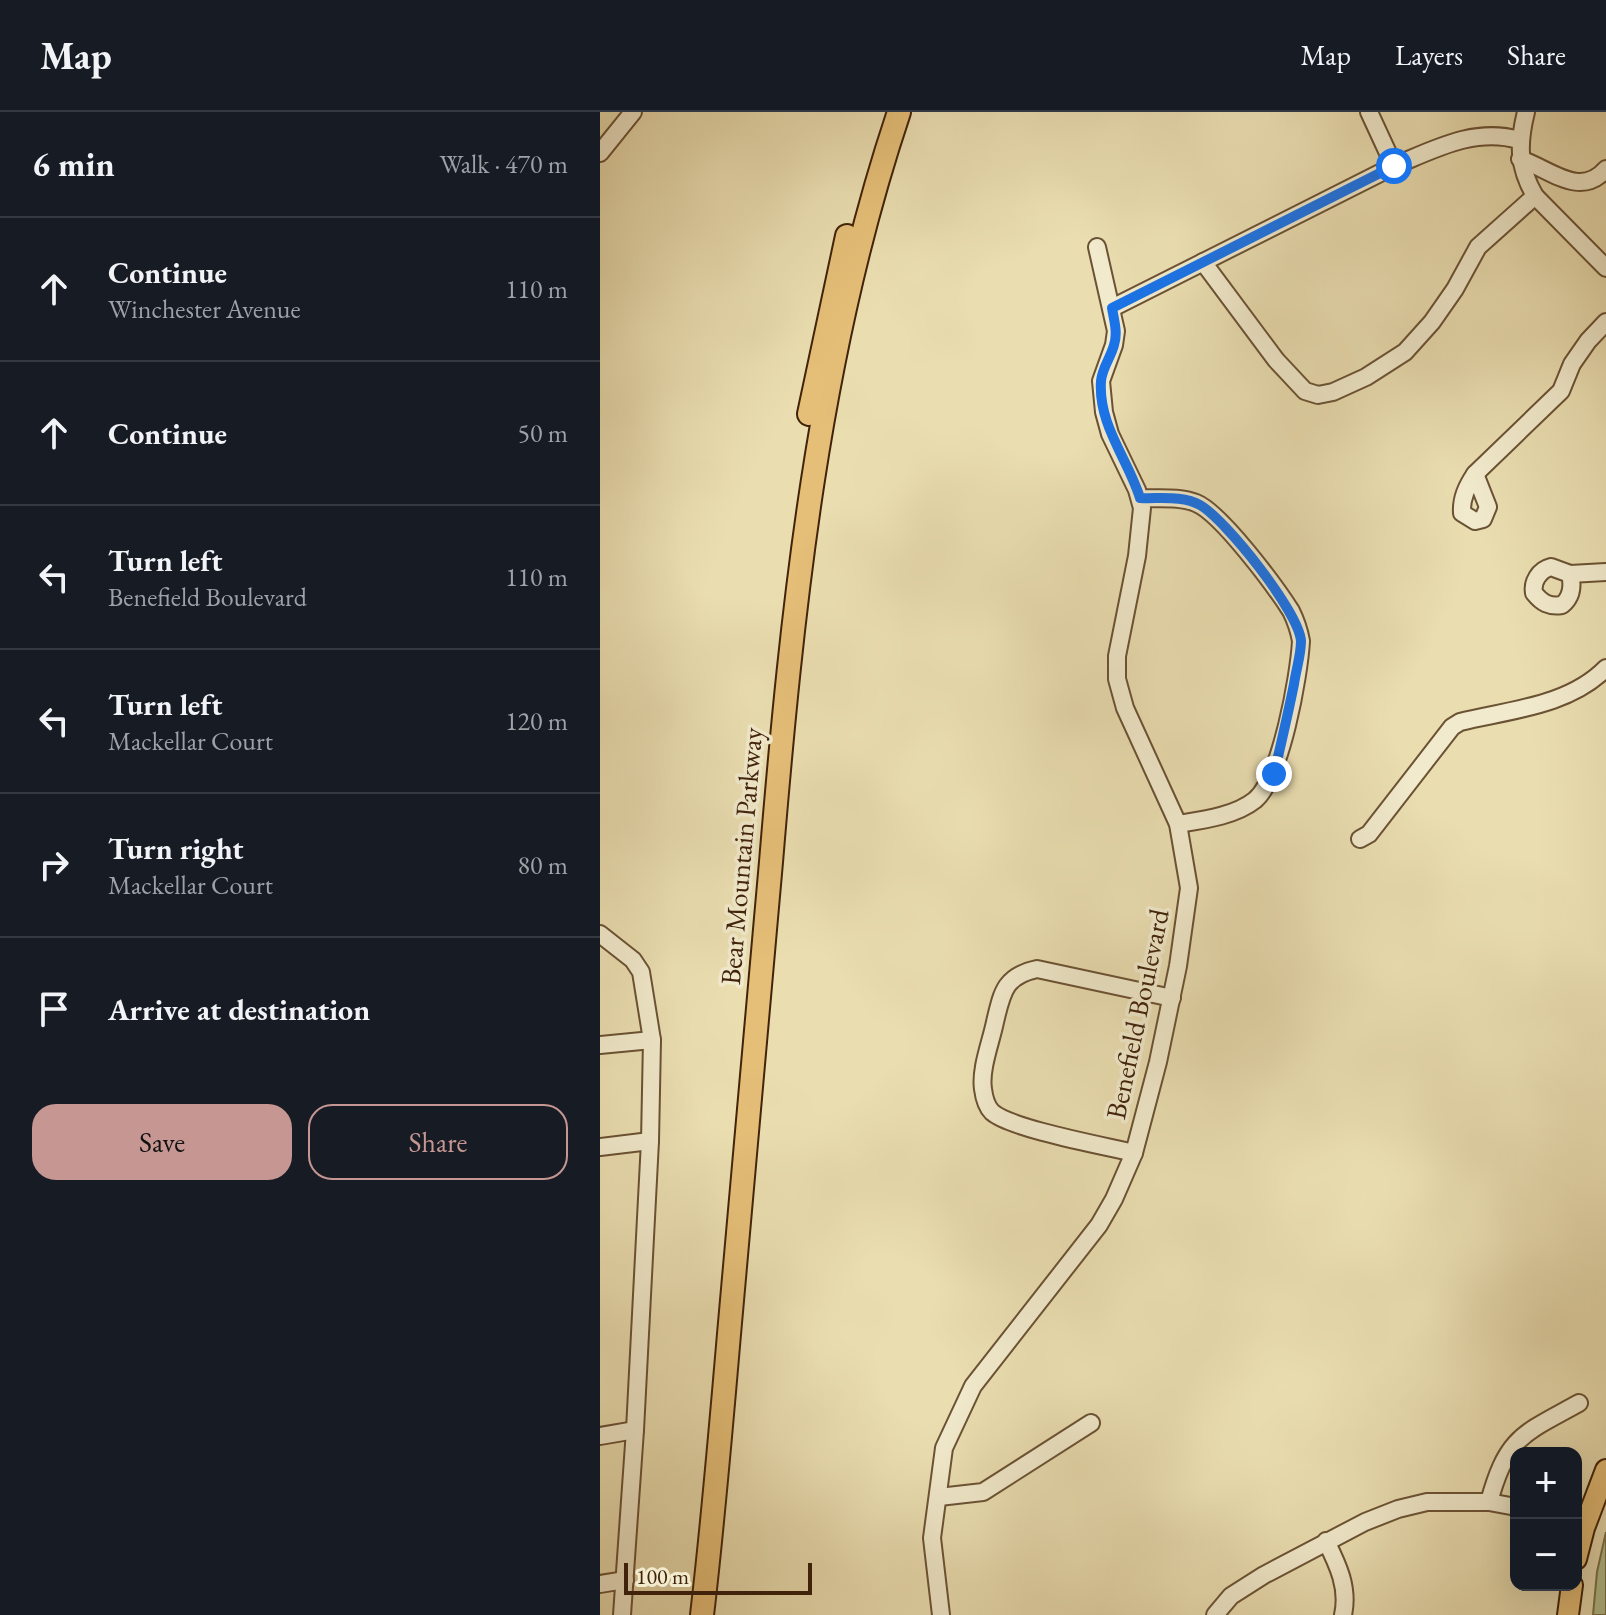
<!DOCTYPE html>
<html lang="en">
<head>
<meta charset="utf-8">
<style>
  body { margin:0; font-family:"EB Garamond",serif; background:#20242c; color:#f1f3f6 }
  .controls { position:absolute; right:24px; bottom:24px; display:grid; overflow:hidden; border-radius:16px; box-shadow:0 8px 32px #0002 }
  .controls button { width:72px; height:72px; display:grid; place-items:center; padding:0; border:0; border-bottom:2px solid #363941; background:#171b24; color:#f1f3f6; font:40px sans-serif }
  .scale { position:absolute; left:24px; bottom:20px; width:188px; box-sizing:border-box; padding-left:8px; border:4px solid #41230b; border-top:0; font-size:22px; line-height:28px; white-space:nowrap; color:#41230b; -webkit-text-stroke:6px #f1eacc; paint-order:stroke }
  .stop { position:absolute; width:24px; height:24px; margin:-18px; border:6px solid #1a73e8; border-radius:50%; background:#fff }
  .stop.end { background:#1a73e8; border-color:#fff; box-shadow:0 2px 8px #0008 }
  .list { margin:0; padding:0; list-style:none }
  h2 { display:flex; justify-content:space-between; align-items:center; height:104px; margin:0; padding:0 32px; font-size:34px }
  h2 small { font-size:26px; font-weight:400; color:#9ea1a6 }
  .list li { display:grid; grid-template-columns:52px 1fr auto; gap:24px; align-items:center; box-sizing:border-box; height:144px; padding:0 32px; border-top:2px solid #363941 }
  .list b { display:block; font-size:30px; white-space:nowrap }
  .list p { margin:0; font-size:26px; white-space:nowrap; color:#9ea1a6 }
  .list em { font-size:26px; font-style:normal; color:#9ea1a6 }
  .actions { display:flex; gap:16px; padding:24px 32px }
  .actions a { flex:1; padding:18px 0; border:2px solid #c59692; border-radius:24px; text-align:center; font-size:28px; color:#c59692 }
  .actions .main { background:#c59692; color:#111 }
  .icon { flex:none; width:44px; height:44px; fill:none; stroke:currentColor; stroke-width:2; stroke-linecap:round; stroke-linejoin:round }
  .map { position:relative; flex:none; width:1006px; height:1503px; overflow:hidden }
  header { display:flex; align-items:center; gap:48px; box-sizing:border-box; height:112px; padding:0 40px; background:#171b24; border-bottom:2px solid #363941 }
  header strong { font-size:38px }
  nav { display:flex; gap:44px; margin-inline-start:auto; font-size:28px }
  main { display:flex }
  aside { flex:1; background:#171b24 }
  .map>svg:first-child { display:block }
</style>
</head>
<body>
<header>
<strong>Map</strong>
<nav><a>Map</a><a>Layers</a><a>Share</a></nav>
</header>
<main>
<aside>
<h2>6 min<small>Walk · 470 m</small></h2>
<ul class="list">
<li><svg class="icon" aria-label="ahead" viewBox="0 0 24 24"><path d="M12 20V5M6 11l6-6 6 6"/></svg><div><b>Continue</b><p>Winchester Avenue</p></div><em>110 m</em></li>
<li><svg class="icon" aria-label="ahead" viewBox="0 0 24 24"><path d="M12 20V5M6 11l6-6 6 6"/></svg><div><b>Continue</b></div><em>50 m</em></li>
<li><svg class="icon" aria-label="left" viewBox="0 0 24 24"><path d="M17 20v-9H6M10 6l-5 5 5 5"/></svg><div><b>Turn left</b><p>Benefield Boulevard</p></div><em>110 m</em></li>
<li><svg class="icon" aria-label="left" viewBox="0 0 24 24"><path d="M17 20v-9H6M10 6l-5 5 5 5"/></svg><div><b>Turn left</b><p>Mackellar Court</p></div><em>120 m</em></li>
<li><svg class="icon" aria-label="right" viewBox="0 0 24 24"><path d="M7 20v-9h11M14 6l5 5-5 5"/></svg><div><b>Turn right</b><p>Mackellar Court</p></div><em>80 m</em></li>
<li><svg class="icon" aria-label="arrive" viewBox="0 0 24 24"><path d="M6 21V4h12l-3 4 3 4H6"/></svg><div><b>Arrive at destination</b></div></li>
</ul>
<div class="actions"><a class="main">Save</a><a>Share</a></div>
</aside>
<div class="map">
<svg width="1006" height="1503" viewBox="0 0 1006 1503">
  <rect width="100%" height="100%" fill="#eadeb1"/>
  <filter id="stains"><feTurbulence type="fractalNoise" baseFrequency=".0025" numOctaves="4"/><feColorMatrix values="0 0 0 0 .2 0 0 0 0 .09 0 0 0 0 .02 0 0 0 .5 -.17"/></filter>
  <radialGradient id="worn" r=".72"><stop offset=".6" stop-color="#630" stop-opacity="0"/><stop offset="1" stop-color="#630" stop-opacity=".3"/></radialGradient>
  <polygon fill="#b2c28f" stroke="#7a724d" stroke-width="2" points="1006,1420 1006,1503 993,1503 997,1460"/>
  <g fill="none" stroke-linecap="round" stroke-linejoin="round">
    <defs>
      <g id="minor">
        <polyline points="769,0 794,54"/>
        <path d="M 926,0 C 918,32 918,55 935,84 L 1006,156"/>
        <polyline points="0,41 33,0"/>
        <path d="M 920,47 C 950,57 980,87 1006,57"/>
        <polyline points="603,150 676,248 705,279 718,283 733,280 766,265 805,240 832,210 855,177 878,135 935,84"/>
        <path d="M 512,196 L 794,54 C 835,37 875,15 919,28"/>
        <polyline points="875,362 961,279 972,252 988,229 1006,210"/>
        <path d="M 875,362 L 888,395 L 883,407 L 875,409 L 862,401 C 861,386 867,374 875,362 Z"/>
        <path d="M 540,386 C 558,387 579,384 596,391 C 621,401 675,474 691,499 C 696,509 699,518 701,529 C 699,564 681,666 655,688 C 635,704 603,708 578,712"/>
        <path d="M 951,455 L 970,462 C 973,474 972,485 962,493 C 949,495 942,491 934,481 C 932,470 939,458 951,455 Z"/>
        <polyline points="970,462 1006,460"/>
        <path d="M 760,727 L 769,722 L 852,615 L 860,610 C 909,598 969,594 1006,556"/>
        <polyline points="0,822 33,848 41,860 52,928 50,1029 35,1318 22,1503"/>
        <polyline points="0,933 52,928"/>
        <polyline points="0,1035 50,1029"/>
        <path d="M 534,1041 C 505,1034 411,1017 392,1000 C 386,994 384,985 383,977 C 380,957 391,930 395,910 C 402,881 404,864 437,857 L 572,886"/>
        <polyline points="0,1324 35,1318"/>
        <polyline points="339,1385 383,1380 491,1311"/>
        <path d="M 889,1390 C 907,1324 923,1322 979,1291"/>
        <path d="M 726,1429 C 738,1453 749,1476 743,1503"/>
        <polyline points="0,1472 25,1468"/>
        <polyline points="341,1503 332,1426 344,1336 373,1274 499,1113 514,1087 534,1041 558,950 578,854 589,776 578,712 525,596 517,567 517,544 537,444 542,396 537,378 510,322 504,300 501,269 514,233 516,219 497,135"/>
        <polyline points="615,1503 631,1484 664,1463 765,1410 798,1397 827,1390 889,1390 916,1395"/>
      </g>
      <g id="major">
        <polyline points="976,1447 984,1416 1006,1358"/>
        <polyline points="968,1503 972,1473"/>
      </g>
      <g id="highway">
        <polyline points="209,302 247,124"/>
        <path d="M 102,1503 C 113,1410 121,1316 129,1222 C 143,1065 157,908 171,750 C 192,498 218,241 299,0"/>
      </g>
    </defs>
    <use href="#minor" stroke="#6b5234" stroke-width="20"/>
    <use href="#major" stroke="#41230b" stroke-width="24"/>
    <use href="#highway" stroke="#41230b" stroke-width="26"/>
    <use href="#minor" stroke="#f1eacc" stroke-width="16"/>
    <use href="#major" stroke="#e5bf78" stroke-width="20"/>
    <use href="#highway" stroke="#e5bf78" stroke-width="22"/>
  </g>
  <g fill="none" stroke-linecap="round" stroke-linejoin="round">
    <path stroke="#1a73e8" stroke-width="10" d="M 674,662 C 681,632 688,602 694,572 C 696,558 701,543 701,529 C 699,500 626,408 600,393 C 583,383 558,387 540,386 C 528,347 498,313 501,269 C 502,256 511,245 514,233 C 518,221 514,208 512,196 L 794,54"/>
  </g>
  <g text-anchor="middle" stroke-width="7" stroke-linejoin="round" paint-order="stroke">
    <g font-size="28" fill="#41230b" stroke="#f1eacc">
      <text transform="translate(141 744) rotate(-85)" y="10">Bear Mountain Parkway</text>
      <text transform="translate(537 902) rotate(-78)" y="10">Benefield Boulevard</text>
    </g>
  </g>
  <rect width="100%" height="100%" filter="url(#stains)"/>
  <rect width="100%" height="100%" fill="url(#worn)"/>
</svg>
<div class="controls">
<button>+</button>
<button>−</button>
</div>
<div class="scale">100 m</div>
<div class="stop" style="left:794px;top:54px"></div>
<div class="stop end" style="left:674px;top:662px"></div>
</div>
</main>
</body>
</html>
